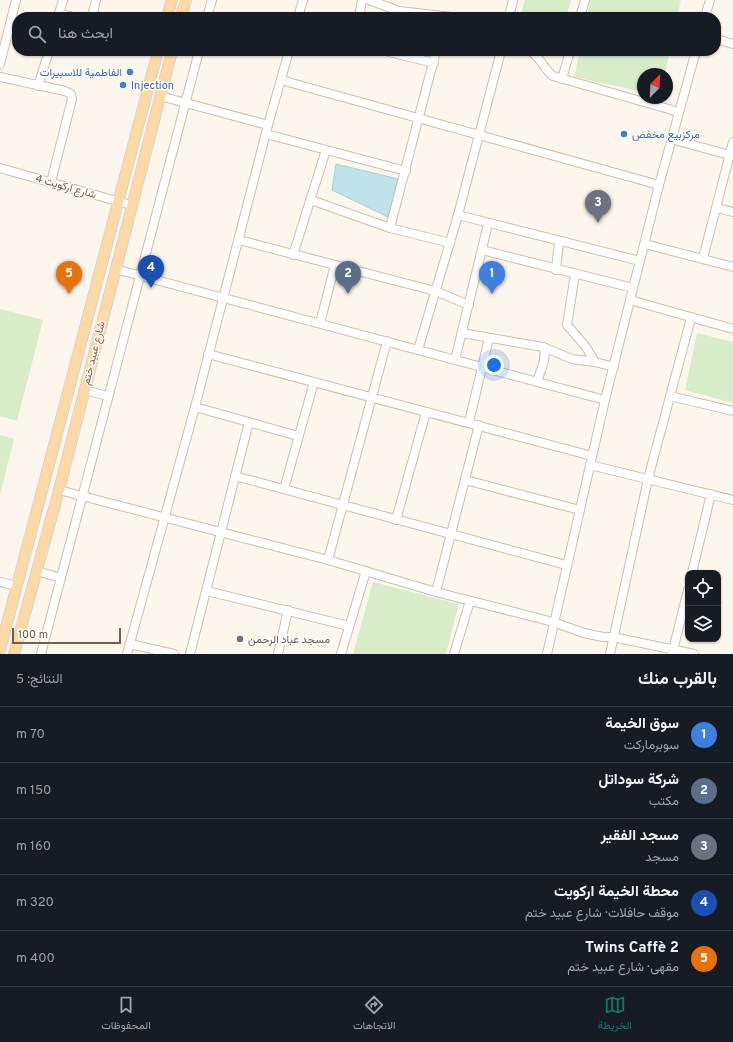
<!DOCTYPE html>
<html lang="ar">
<head>
<meta charset="utf-8">
<style>
  body { margin:0; font-family:Overpass,Vazirmatn,sans-serif; background:#242831; color:#f1f3f6; direction:rtl }
  .controls { position:absolute; right:12px; bottom:12px; display:grid; overflow:hidden; border-radius:8px; box-shadow:0 1px 3px #0004 }
  .controls button { width:36px; height:36px; display:grid; place-items:center; padding:0; border:0; border-bottom:1px solid #363941; background:#171b24; color:#f1f3f6; font:20px sans-serif }
  .compass { position:absolute; left:637px; top:68px; width:36px; height:36px; border-radius:50%; background:#171b24; box-shadow:0 1px 3px #0004; rotate:24deg }
  .scale { position:absolute; left:12px; bottom:10px; width:109px; box-sizing:border-box; padding-left:4px; border:2px solid #7a5c4d; border-top:0; font-size:11px; line-height:14px; white-space:nowrap; color:#7a5c4d; -webkit-text-stroke:3px #fffaf3; paint-order:stroke }
  .you { position:absolute; left:494px; top:365px; width:14px; height:14px; margin:-10px; border:3px solid #fff; border-radius:50%; background:#1a73e8; box-shadow:0 0 0 6px #1a73e833 }
  .badge { display:grid; place-items:center; width:26px; height:26px; border-radius:50%; background:#0f766e; color:#fff; font-size:13px; font-weight:700 }
  .pin { position:absolute; translate:-50% -33px; filter:drop-shadow(0 1px 2px #0008) }
  .pin::after { content:''; position:absolute; top:21px; width:14px; height:12px; background:inherit; clip-path:polygon(0 0,100% 0,50% 100%) }
  .list { margin:0; padding:0; list-style:none }
  h2 { display:flex; justify-content:space-between; align-items:center; height:52px; margin:0; padding:0 16px; font-size:17px }
  h2 small { font-size:13px; font-weight:400; color:#9ea1a6 }
  .list li { display:grid; grid-template-columns:26px 1fr auto; gap:12px; align-items:center; box-sizing:border-box; height:56px; padding:0 16px; border-top:1px solid #363941 }
  .list b { display:block; font-size:15px; white-space:nowrap }
  .list p { margin:0; font-size:13px; white-space:nowrap; color:#9ea1a6 }
  .list em { font-size:13px; font-style:normal; color:#9ea1a6 }
  .icon { flex:none; width:22px; height:22px; fill:none; stroke:currentColor; stroke-width:2; stroke-linecap:round; stroke-linejoin:round }
  .map { position:relative; flex:none; width:733px; height:654px; overflow:hidden; direction:ltr }
  .search { position:absolute; background:#171b24; box-shadow:0 1px 3px #0004; left:12px; right:12px; top:12px; height:44px; display:flex; align-items:center; gap:10px; box-sizing:border-box; padding:0 14px; border-radius:16px; color:#9ea1a6; font-size:15px }
  .sheet { height:332px; background:#171b24 }
  nav { display:flex; justify-content:space-around; align-items:center; box-sizing:border-box; height:56px; border-top:1px solid #363941; background:#171b24; font-size:11px; color:#9ea1a6 }
  nav a { display:grid; justify-items:center; gap:2px }
  nav .on { color:#0f766e }
  .map>svg:first-child { display:block }
</style>
</head>
<body>
<div class="map">
<svg width="733" height="654" viewBox="0 0 733 654">
  <rect width="100%" height="100%" fill="#fdf6ec"/>
  <g fill="#d8ecc9">
    <polygon points="525,0 571,0 566,17 520,17"/>
    <polygon points="590,0 681,0 677,17 587,17"/>
    <polygon points="580,51 670,51 665,74 643,74 643,92 574,77"/>
    <polygon points="0,309 43,320 17,421 0,416"/>
    <polygon points="697,333 733,342 733,403 685,390"/>
    <polygon points="0,435 14,439 0,495"/>
    <polygon points="373,582 459,604 446,654 353,654"/>
  </g>
  <polygon fill="#bfe3e8" stroke="#a5d3da" points="336,164 398,179 388,217 332,190"/>
  <g fill="none" stroke-linecap="round" stroke-linejoin="round">
    <defs>
      <g id="minor">
        <polyline points="369,0 399,11 452,17"/>
        <polyline points="59,13 73,17"/>
        <polyline points="58,17 63,0"/>
        <polyline points="92,17 96,0"/>
        <polyline points="207,17 212,0"/>
        <polyline points="298,17 303,0"/>
        <polyline points="359,17 362,0"/>
        <polyline points="509,17 513,0"/>
        <polyline points="580,17 585,0"/>
        <polyline points="705,17 710,0"/>
        <polyline points="716,39 733,44"/>
        <polyline points="385,51 434,63"/>
        <path d="M 530,51 C 541,57 543,69 553,76 L 679,112"/>
        <polyline points="0,64 16,0"/>
        <polyline points="0,77 65,91 71,94 72,99 51,182"/>
        <polyline points="562,79 570,51"/>
        <polyline points="281,80 659,185"/>
        <polyline points="38,86 49,51"/>
        <polyline points="160,96 268,125"/>
        <polyline points="266,134 406,171"/>
        <polyline points="671,139 733,156"/>
        <polyline points="0,168 131,205"/>
        <polyline points="311,200 390,228 450,243"/>
        <polyline points="717,208 733,212"/>
        <polyline points="458,215 640,261"/>
        <polyline points="390,228 436,51"/>
        <polyline points="239,240 435,291 469,305"/>
        <polyline points="645,244 733,267"/>
        <polyline points="482,250 633,288"/>
        <polyline points="293,255 326,150"/>
        <polyline points="703,258 733,142"/>
        <polyline points="115,269 605,400"/>
        <polyline points="556,270 559,241"/>
        <polyline points="575,274 567,325 586,347 595,362"/>
        <polyline points="630,300 733,329"/>
        <polyline points="320,323 335,265"/>
        <polyline points="462,333 543,347 572,359 595,362 614,367"/>
        <polyline points="418,350 458,215 501,51"/>
        <polyline points="208,354 592,456"/>
        <polyline points="455,360 488,224"/>
        <path d="M 537,381 C 540,372 548,357 543,347"/>
        <polyline points="84,390 108,396"/>
        <polyline points="670,396 733,411"/>
        <polyline points="195,407 298,436"/>
        <polyline points="469,422 489,338"/>
        <polyline points="590,465 733,500"/>
        <polyline points="235,476 566,565"/>
        <polyline points="465,480 580,510"/>
        <polyline points="284,489 314,382"/>
        <polyline points="59,490 328,560 436,592 553,622 584,633 603,637 613,637 694,654"/>
        <polyline points="396,520 426,412"/>
        <polyline points="328,560 387,341"/>
        <polyline points="37,571 61,578"/>
        <polyline points="692,573 711,494"/>
        <polyline points="0,582 17,586"/>
        <polyline points="207,591 349,626"/>
        <polyline points="436,592 479,425"/>
        <polyline points="130,644 174,654"/>
        <polyline points="41,654 199,51"/>
        <polyline points="127,654 195,407 268,125 289,51"/>
        <polyline points="190,654 249,422"/>
        <polyline points="278,654 288,610"/>
        <polyline points="341,654 366,571"/>
        <polyline points="454,654 470,601"/>
        <polyline points="547,654 605,400 659,185 696,51"/>
        <polyline points="610,654 648,479 691,318"/>
        <polyline points="672,654 688,590"/>
      </g>
      <g id="major">
        <polyline points="167,17 172,0"/>
        <polyline points="181,17 186,0"/>
        <polyline points="0,650 158,51"/>
        <polyline points="14,654 59,490 172,51"/>
      </g>
    </defs>
    <use href="#minor" stroke="#d1beb0" stroke-width="10"/>
    <use href="#major" stroke="#dad1cd" stroke-width="12"/>
    <use href="#minor" stroke="#fff" stroke-width="8"/>
    <use href="#major" stroke="#fbd9a5" stroke-width="10"/>
  </g>
  <g fill="#3f7fe0" stroke="#fffaf3" stroke-width="1.5">
    <circle cx="130" cy="72" r="4"/>
    <circle cx="123" cy="85" r="4"/>
    <circle cx="624" cy="134" r="4"/>
  </g>
  <circle fill="#6b7280" stroke="#fffaf3" stroke-width="1.5" cx="240" cy="639" r="4"/>
  <g text-anchor="middle" stroke-width="3" stroke-linejoin="round" paint-order="stroke">
    <g font-size="11" fill="#366cbe" stroke="#fffaf3" text-anchor="start">
      <text x="122" y="76" text-anchor="end">الفاطمية للاسبيرات</text>
      <text x="131" y="89">Injection</text>
      <text x="632" y="138">مركزبيع مخفض</text>
    </g>
    <g font-size="11" fill="#7a5c4d" stroke="#fffaf3">
      <text transform="translate(66 186) rotate(16)" y="4">شارع اركويت 4</text>
      <text transform="translate(93 353) rotate(-76)" y="4">شارع عبيد ختم</text>
    </g>
    <g font-size="11" fill="#5b616d" stroke="#fffaf3" text-anchor="start">
      <text x="248" y="643">مسجد عباد الرحمن</text>
    </g>
  </g>
</svg>
<div class="controls">
<button><svg class="icon" aria-label="locate" viewBox="0 0 24 24"><circle cx="12" cy="12" r="6"/><path d="M12 2v4M12 18v4M2 12h4M18 12h4"/></svg></button>
<button><svg class="icon" aria-label="layers" viewBox="0 0 24 24"><path d="M12 4l9 5-9 5-9-5zM3 14l9 5 9-5"/></svg></button>
</div>
<svg class="compass" viewBox="-18 -18 36 36"><path d="M0-13l5 13h-10z" fill="#e53935"/><path d="M0 13l5-13h-10z" fill="#9ea1a6"/></svg>
<div class="scale">100 m</div>
<div class="you"></div>
<div class="pin badge" style="left:492px;top:294px;background:#3f7fe0">1</div>
<div class="pin badge" style="left:348px;top:294px;background:#5c6f8a">2</div>
<div class="pin badge" style="left:598px;top:223px;background:#6b7280">3</div>
<div class="pin badge" style="left:151px;top:288px;background:#1a4fb4">4</div>
<div class="pin badge" style="left:69px;top:294px;background:#e8710a">5</div>
<div class="search"><svg class="icon" aria-label="search" viewBox="0 0 24 24"><circle cx="10" cy="10" r="6"/><path d="M15 15l6 6"/></svg>ابحث هنا</div>
</div>
<section class="sheet">
<h2>بالقرب منك<small>النتائج: 5</small></h2>
<ul class="list">
<li><span class="badge" style="background:#3f7fe0">1</span><div><b>سوق الخيمة</b><p>سوبرماركت</p></div><em>70 m</em></li>
<li><span class="badge" style="background:#5c6f8a">2</span><div><b>شركة سوداتل</b><p>مكتب</p></div><em>150 m</em></li>
<li><span class="badge" style="background:#6b7280">3</span><div><b>مسجد الفقير</b><p>مسجد</p></div><em>160 m</em></li>
<li><span class="badge" style="background:#1a4fb4">4</span><div><b>محطة الخيمة اركويت</b><p>موقف حافلات · شارع عبيد ختم</p></div><em>320 m</em></li>
<li><span class="badge" style="background:#e8710a">5</span><div><b>Twins Caffè 2</b><p>مقهى · شارع عبيد ختم</p></div><em>400 m</em></li>
</ul>
</section>
<nav>
<a class="on"><svg class="icon" aria-label="map" viewBox="0 0 24 24"><path d="M3 6l6-2 6 2 6-2v14l-6 2-6-2-6 2zM9 4v14M15 6v14"/></svg>الخريطة</a>
<a><svg class="icon" aria-label="directions" viewBox="0 0 24 24"><path d="M12 3l9 9-9 9-9-9zM9 14v-3h6M13 9l2 2-2 2"/></svg>الاتجاهات</a>
<a><svg class="icon" aria-label="saved" viewBox="0 0 24 24"><path d="M7 4h10v16l-5-4-5 4z"/></svg>المحفوظات</a>
</nav>
</body>
</html>
